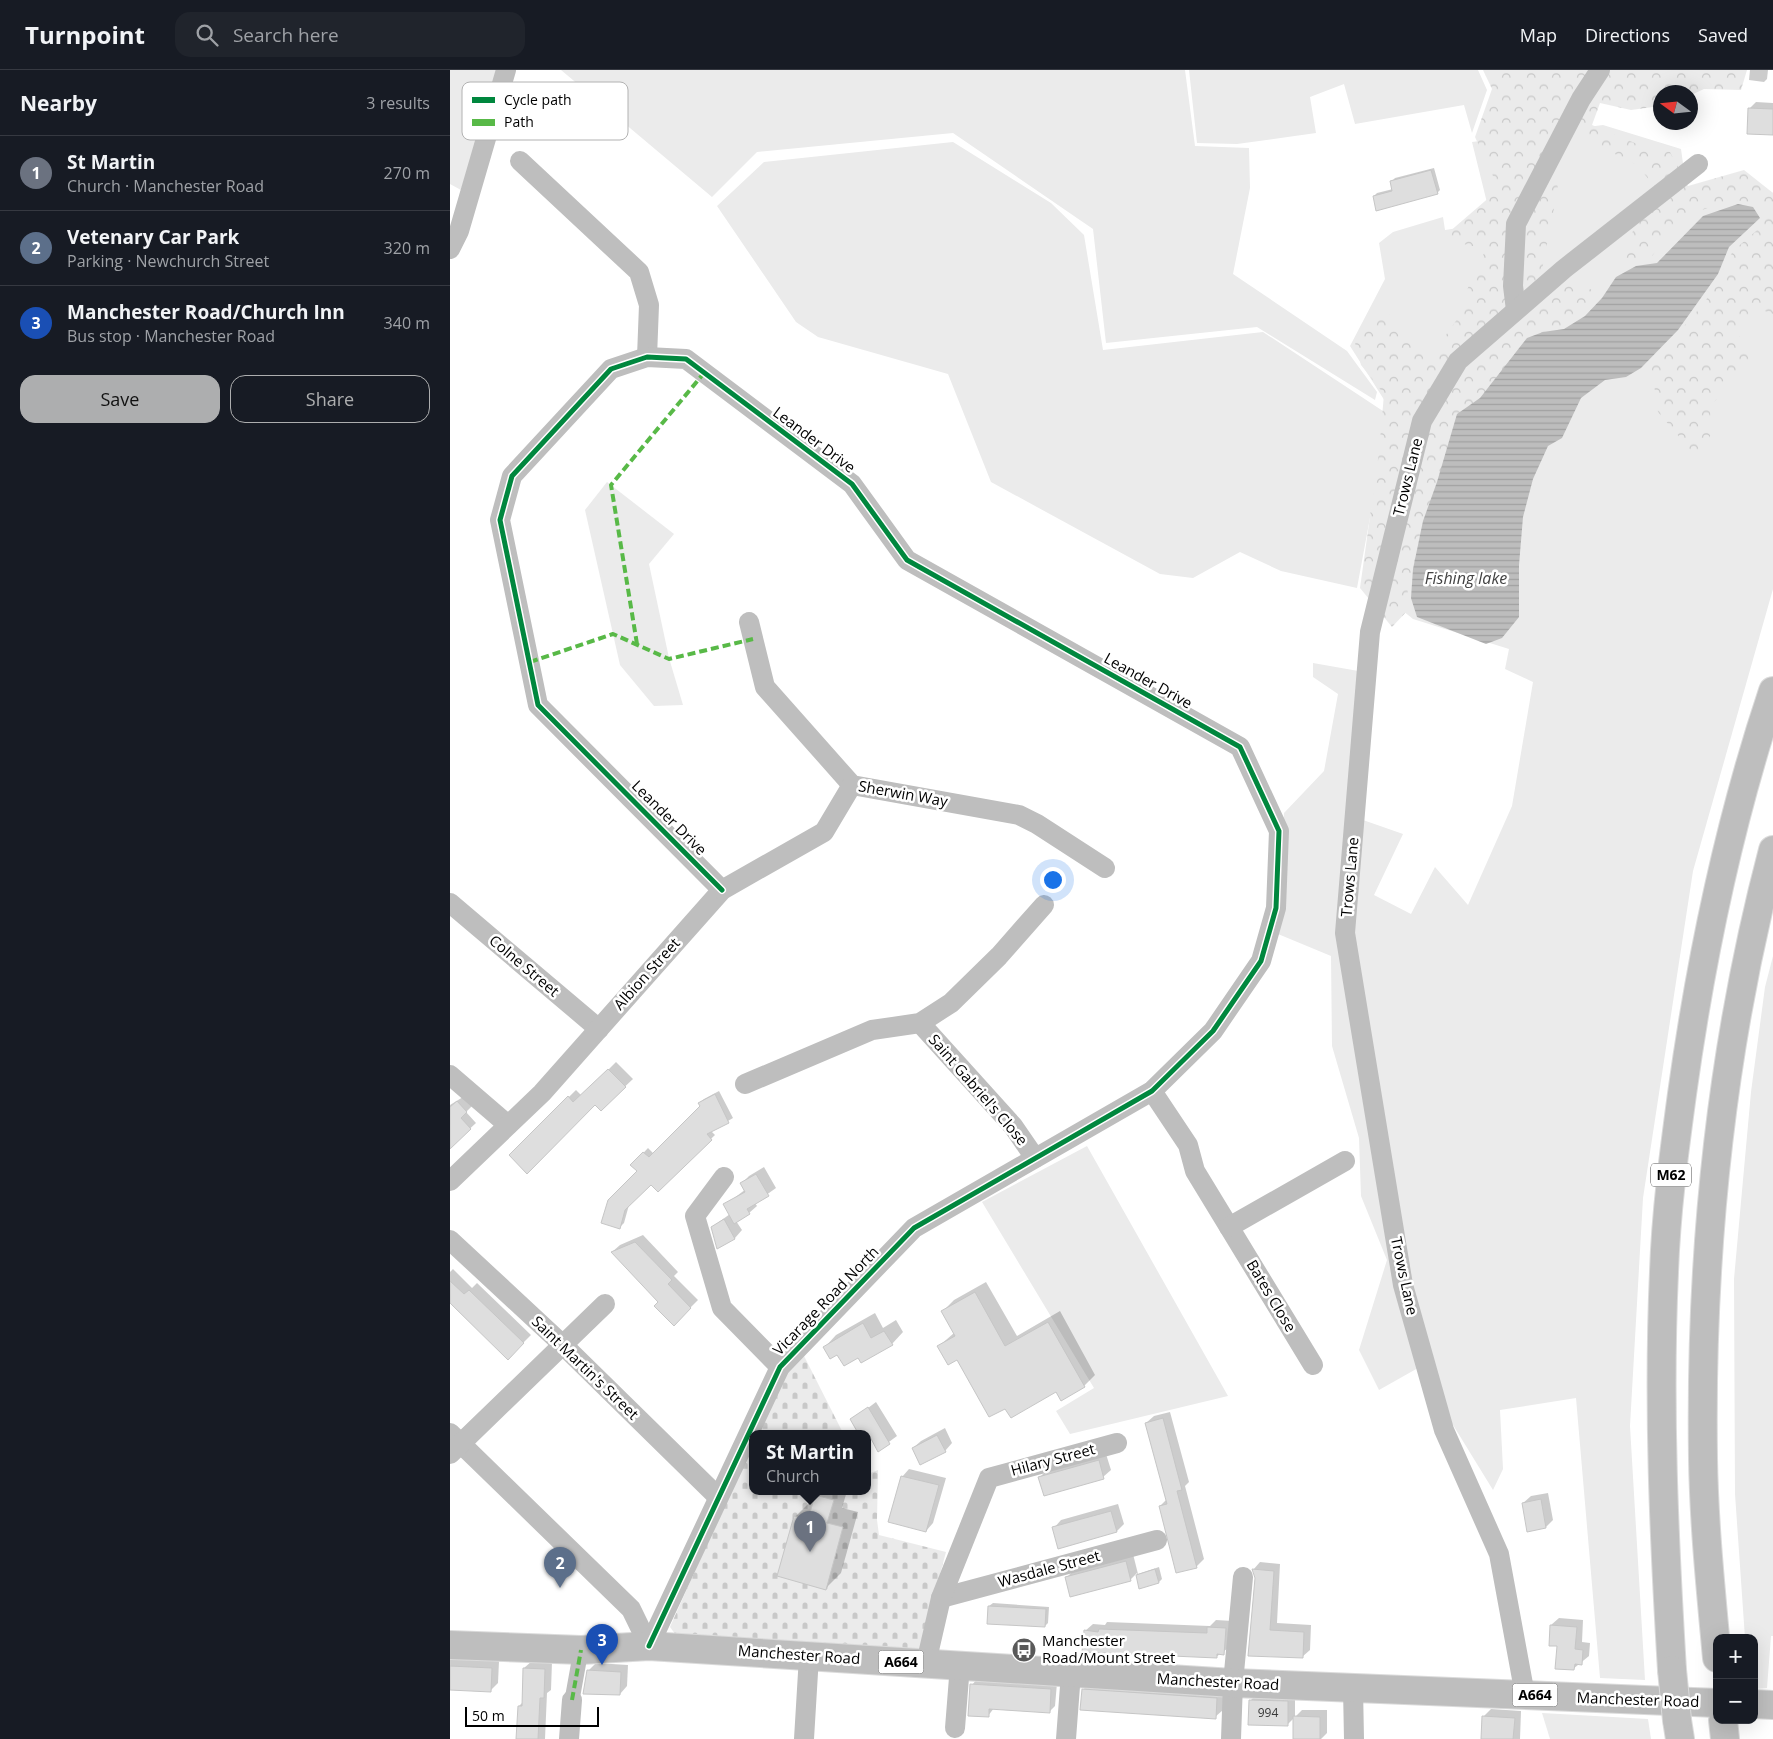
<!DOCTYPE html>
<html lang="en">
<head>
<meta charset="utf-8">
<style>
  body { margin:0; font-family:"Open Sans",sans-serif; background:#20242c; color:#f1f3f6 }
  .controls { position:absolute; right:15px; bottom:15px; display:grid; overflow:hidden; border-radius:10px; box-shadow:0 5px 20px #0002 }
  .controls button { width:45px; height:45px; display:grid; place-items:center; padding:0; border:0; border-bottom:1px solid #363941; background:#171b24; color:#f1f3f6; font:25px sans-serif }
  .compass { position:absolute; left:1203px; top:15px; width:45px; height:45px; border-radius:50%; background:#171b24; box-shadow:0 5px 20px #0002; rotate:285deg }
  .scale { position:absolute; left:15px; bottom:12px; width:134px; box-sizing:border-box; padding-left:5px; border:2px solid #000; border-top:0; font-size:14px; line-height:18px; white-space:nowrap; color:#000; -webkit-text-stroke:4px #fff; paint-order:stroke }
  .you { position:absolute; left:602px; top:809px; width:18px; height:18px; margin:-12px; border:4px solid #fff; border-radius:50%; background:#1a73e8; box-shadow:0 0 0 8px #1a73e833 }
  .badge { display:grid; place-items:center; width:32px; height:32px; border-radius:50%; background:#adaeaf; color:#fff; font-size:16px; font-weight:700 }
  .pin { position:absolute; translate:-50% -41px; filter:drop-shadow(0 1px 2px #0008) }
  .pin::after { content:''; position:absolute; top:26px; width:18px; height:15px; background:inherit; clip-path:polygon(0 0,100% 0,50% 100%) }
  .popup { position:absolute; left:299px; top:1360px; width:122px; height:65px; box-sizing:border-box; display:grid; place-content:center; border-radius:10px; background:#171b24; filter:drop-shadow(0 1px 4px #0005); font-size:16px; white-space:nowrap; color:#9ea1a6 }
  .popup b { font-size:19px; color:#f1f3f6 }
  .popup::after { content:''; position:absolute; left:50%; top:100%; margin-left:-10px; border:10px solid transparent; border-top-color:#171b24 }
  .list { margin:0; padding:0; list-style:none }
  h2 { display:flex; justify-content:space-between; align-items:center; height:65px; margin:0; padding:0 20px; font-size:21px }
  h2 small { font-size:16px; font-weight:400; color:#9ea1a6 }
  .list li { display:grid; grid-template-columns:32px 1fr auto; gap:15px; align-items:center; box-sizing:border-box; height:75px; padding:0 20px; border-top:1px solid #363941 }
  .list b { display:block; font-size:19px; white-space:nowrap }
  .list p { margin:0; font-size:16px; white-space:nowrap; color:#9ea1a6 }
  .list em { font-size:16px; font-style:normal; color:#9ea1a6 }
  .actions { display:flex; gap:10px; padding:15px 20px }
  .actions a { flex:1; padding:11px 0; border:1px solid #adaeaf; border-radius:15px; text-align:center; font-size:18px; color:#adaeaf }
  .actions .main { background:#adaeaf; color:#111 }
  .icon { flex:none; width:28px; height:28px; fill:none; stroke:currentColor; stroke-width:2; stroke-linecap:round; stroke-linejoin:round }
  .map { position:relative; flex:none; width:1323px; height:1669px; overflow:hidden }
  header { display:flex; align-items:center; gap:30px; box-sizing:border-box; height:70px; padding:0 25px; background:#171b24; border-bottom:1px solid #363941 }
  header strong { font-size:24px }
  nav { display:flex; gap:28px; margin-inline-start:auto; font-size:18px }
  .search { width:350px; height:45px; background:#20242c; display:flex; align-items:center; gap:12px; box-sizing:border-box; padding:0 18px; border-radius:15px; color:#9ea1a6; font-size:19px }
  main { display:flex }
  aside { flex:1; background:#171b24 }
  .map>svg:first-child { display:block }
</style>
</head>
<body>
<header>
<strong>Turnpoint</strong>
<div class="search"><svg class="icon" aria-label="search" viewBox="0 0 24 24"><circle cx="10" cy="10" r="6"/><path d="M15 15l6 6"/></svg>Search here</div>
<nav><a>Map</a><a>Directions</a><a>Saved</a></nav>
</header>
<main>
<aside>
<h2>Nearby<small>3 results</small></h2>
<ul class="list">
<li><span class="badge" style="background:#6b7280">1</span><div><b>St Martin</b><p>Church · Manchester Road</p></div><em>270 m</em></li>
<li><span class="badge" style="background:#5c6f8a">2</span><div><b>Vetenary Car Park</b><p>Parking · Newchurch Street</p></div><em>320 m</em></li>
<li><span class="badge" style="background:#1a4fb4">3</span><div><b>Manchester Road/Church Inn</b><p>Bus stop · Manchester Road</p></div><em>340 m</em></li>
</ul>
<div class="actions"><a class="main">Save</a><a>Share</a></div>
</aside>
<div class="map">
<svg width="1323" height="1669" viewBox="0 0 1323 1669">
  <defs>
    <pattern id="forest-crowns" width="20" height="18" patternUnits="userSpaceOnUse" patternTransform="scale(1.25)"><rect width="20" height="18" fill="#ebebeb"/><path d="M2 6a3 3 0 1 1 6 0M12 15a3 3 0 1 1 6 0" fill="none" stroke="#c8c8c8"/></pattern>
    <pattern id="cemetery-stones" width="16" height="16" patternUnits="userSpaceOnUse" patternTransform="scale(1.25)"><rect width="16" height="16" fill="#ebebeb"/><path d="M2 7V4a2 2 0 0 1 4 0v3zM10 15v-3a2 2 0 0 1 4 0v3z" fill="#c8c8c8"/></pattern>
    <pattern id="water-rules" width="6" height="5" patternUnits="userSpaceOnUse" patternTransform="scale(1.25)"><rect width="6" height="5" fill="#bdbdbd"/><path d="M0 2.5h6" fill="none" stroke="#a1a1a1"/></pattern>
  </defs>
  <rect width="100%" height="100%" fill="#fff"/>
  <g fill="#ebebeb">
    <polygon points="0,0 47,0 11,120 0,114"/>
    <polygon points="111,0 735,0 745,76 799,78 800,118 783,204 897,281 927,322 925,330 807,257 656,273 643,159 503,63 307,82 262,127"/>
    <polygon points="739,0 1028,0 1037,20 1022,63 1014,35 905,54 894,14 860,27 866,63 787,74 747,73"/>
    <polygon points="1153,55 1231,79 1237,122 1293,104 1323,123 1323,519 1243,801 1193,1128 1180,1356 1195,1610 1150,1608 1126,1328 1050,1340 1053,1399 1043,1420 968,1298 929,1320 909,1280 937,1190 911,1126 909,1068 882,976 881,886 828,864 834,743 874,701 888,624 863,607 863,593 914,602 913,750 953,764 924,825 961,844 985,797 1018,835 1062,736 1083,612 1055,599 1059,579 963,549 942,532 945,347 900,276 935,209 929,173 943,162 993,147 995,160 1042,153 1022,72"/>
    <polygon points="503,72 601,133 634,165 653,280 813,262 939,345 907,518 831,501 790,482 743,508 710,504 541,412 498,304 368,267 346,252 267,136 314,92"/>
    <polygon points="157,412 224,464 199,494 219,588 233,635 204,636 170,595 135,440"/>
    <polygon points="1323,886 1323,1566 1321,1566 1317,1618 1304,1619 1304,1568 1295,1568 1285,1424 1284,1209 1301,1022 1315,917"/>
    <polygon points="637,1076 778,1326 620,1364 606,1341 644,1318 532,1132"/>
    <polygon points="1092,1643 1198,1649 1201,1669 1100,1669"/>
  </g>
  <polygon fill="url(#forest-crowns)" points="1033,0 1297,0 1291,20 1254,19 1241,25 1240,22 1210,22 1210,36 1181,40 1150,33 1142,55 1192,76 1220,82 1238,116 1294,100 1323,123 1323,244 1304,237 1287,264 1306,283 1260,337 1261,364 1248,389 1208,342 1201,294 1255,232 1283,181 1313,155 1315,136 1282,129 1233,147 1202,186 1168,191 1205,117 1187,95 1151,77 1131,62 1095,65 1108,118 1091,205 1093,230 1118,209 1153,225 1147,248 1095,265 978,500 956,510 960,538 942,557 910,518 929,382 934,324 911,295 904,269 933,237 978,290 1008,248 1016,222 1036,179 991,169 1049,119 1025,67 1042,19"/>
  <g fill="url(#cemetery-stones)">
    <polygon points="353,1284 393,1363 307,1363 335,1298"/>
    <polygon points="302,1373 302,1421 418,1421 418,1404 428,1400 427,1450 429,1465 496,1482 468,1586 231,1572 220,1557"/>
  </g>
  <polygon fill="url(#water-rules)" points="1288,134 1303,137 1310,148 1279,177 1268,204 1228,260 1191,298 1176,307 1155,310 1131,328 1112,368 1098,376 1083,409 1073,447 1069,495 1069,547 1052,568 1036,574 967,547 961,528 963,499 973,451 987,412 1007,344 1030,328 1077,268 1093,262 1114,259 1135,246 1152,228 1166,207 1186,196 1207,193 1253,146"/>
  <g fill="#0003">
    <polygon points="1300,0 1318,0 1317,9 1314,12 1299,10"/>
    <polygon points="1306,32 1323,33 1323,63 1299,39"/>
    <polygon points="984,98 990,120 987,123 924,126 927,123 943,119 941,112 945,108"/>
    <polygon points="166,992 183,1009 151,1039 145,1033 60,1085 126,1020 132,1026"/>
    <polygon points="269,1021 283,1048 261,1061 265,1065 208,1120 201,1113 179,1135 174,1153 170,1157 152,1152 188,1101 182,1095 198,1078 204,1084 251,1037 249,1033 254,1029"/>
    <polygon points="13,1027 22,1036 16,1042 26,1053 0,1077 0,1035"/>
    <polygon points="314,1097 326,1118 305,1133 307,1136 299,1143 286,1151 292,1160 285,1168 268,1177 262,1157 280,1144 275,1135 296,1119 292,1113 299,1106"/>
    <polygon points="193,1165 228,1202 224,1206 248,1230 224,1254 210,1232 162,1182 170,1175"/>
    <polygon points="3,1199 22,1218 27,1213 81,1265 58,1288 0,1233 0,1202"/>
    <polygon points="536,1212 567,1266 610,1241 645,1305 634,1316 606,1320 556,1337 507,1288 489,1276 504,1263 492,1242 504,1230"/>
    <polygon points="425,1243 433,1258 446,1250 453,1262 442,1274 409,1286 387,1283 375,1277 386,1265"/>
    <polygon points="426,1332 447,1366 428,1380 420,1367 418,1368 418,1363 410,1363 402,1350"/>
    <polygon points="720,1342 739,1412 735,1416 754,1489 746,1497 710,1436 717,1429 696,1353 704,1346"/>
    <polygon points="495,1358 502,1373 495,1381 463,1378 471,1371"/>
    <polygon points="656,1384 661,1400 653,1407 590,1407 597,1400"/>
    <polygon points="459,1399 496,1408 483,1453 476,1461 452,1407"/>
    <polygon points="371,1421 397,1421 392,1438 408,1442 391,1503 375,1519 345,1447 360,1432 364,1433 366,1426"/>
    <polygon points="1098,1423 1103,1450 1096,1457 1073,1433 1081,1426"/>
    <polygon points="668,1434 674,1454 667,1461 604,1458 611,1450"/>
    <polygon points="683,1484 688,1504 709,1497 712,1509 709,1512 690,1517 687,1503 680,1510 617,1507 624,1500"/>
    <polygon points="810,1492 830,1494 827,1553 861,1555 860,1580 852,1587 799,1584 806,1508 803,1500"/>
    <polygon points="543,1533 599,1537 598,1553 595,1556 539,1536"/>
    <polygon points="1109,1548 1133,1550 1132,1572 1140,1573 1139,1586 1123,1599 1108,1575 1101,1555"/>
    <polygon points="766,1550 783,1551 781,1576 766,1587 635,1561 643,1554 655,1555 657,1552 760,1556"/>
    <polygon points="0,1589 49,1591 48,1613 41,1620 0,1619"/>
    <polygon points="82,1591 102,1592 101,1620 97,1623 95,1669 67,1669 69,1636 73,1632 74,1598"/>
    <polygon points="146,1593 178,1595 177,1616 170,1624 138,1601"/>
    <polygon points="527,1609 607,1613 605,1636 600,1641 544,1638 538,1646 522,1615"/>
    <polygon points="640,1612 774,1621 773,1640 765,1647 633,1620"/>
    <polygon points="808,1623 845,1624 845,1647 852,1640 877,1640 877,1663 871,1669 845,1669 845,1647 837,1655 800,1631"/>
    <polygon points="1041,1639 1071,1641 1070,1669 1032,1669 1034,1646"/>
  </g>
  <g fill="#dedede" stroke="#c6c6c6">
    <polygon points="1298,38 1323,39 1323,65 1297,64"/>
    <polygon points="981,100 988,124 926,141 923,126 942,121 940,111"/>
    <polygon points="158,999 176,1017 151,1041 145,1035 77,1104 59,1085 118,1026 123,1032"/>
    <polygon points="265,1024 279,1053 257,1064 262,1070 208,1122 201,1115 175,1140 170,1159 151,1153 158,1130 187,1101 180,1095 193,1082 199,1087 250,1036 248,1033"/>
    <polygon points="7,1031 17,1042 11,1048 21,1059 0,1079 0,1037"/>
    <polygon points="306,1104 319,1126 297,1139 300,1144 284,1154 273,1134 295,1122 290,1113"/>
    <polygon points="274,1149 285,1169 267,1179 261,1157"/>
    <polygon points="185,1172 222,1210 218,1214 241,1238 224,1256 204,1236 208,1232 161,1182"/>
    <polygon points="0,1211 14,1224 19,1220 74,1273 58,1290 0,1233"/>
    <polygon points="525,1222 555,1276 598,1252 635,1317 611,1331 606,1322 561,1348 555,1339 539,1347 507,1290 498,1295 487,1276 505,1266 491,1241"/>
    <polygon points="413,1253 421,1268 434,1261 443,1275 411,1293 408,1288 394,1296 387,1285 380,1289 373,1277"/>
    <polygon points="418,1337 440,1374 428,1382 418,1363 408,1363 400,1349"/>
    <polygon points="713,1348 732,1420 727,1421 747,1498 726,1503 709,1436 717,1434 695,1353"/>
    <polygon points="487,1365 496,1382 470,1395 462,1378"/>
    <polygon points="649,1390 654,1409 594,1426 588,1407"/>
    <polygon points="451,1406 489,1415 476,1462 438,1452"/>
    <polygon points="365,1425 384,1430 377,1453 393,1457 376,1520 327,1506 344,1446 358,1450"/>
    <polygon points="1091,1429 1096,1458 1077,1462 1072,1433"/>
    <polygon points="661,1441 667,1462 608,1479 602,1457"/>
    <polygon points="676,1491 681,1511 620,1527 615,1507"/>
    <polygon points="705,1499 709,1513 689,1519 686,1505"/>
    <polygon points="802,1499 824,1501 820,1560 854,1562 853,1588 798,1586 805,1508"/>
    <polygon points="538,1536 596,1539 595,1557 537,1554"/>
    <polygon points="1100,1555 1127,1557 1125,1579 1133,1580 1132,1595 1125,1594 1124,1600 1105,1599 1107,1576 1099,1576"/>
    <polygon points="757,1557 776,1558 774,1585 767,1584 767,1588 632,1582 634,1560 648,1562 649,1559 757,1563"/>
    <polygon points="0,1596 42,1598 41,1622 0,1620"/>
    <polygon points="73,1598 95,1599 94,1628 90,1628 88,1669 66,1669 68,1636 72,1636"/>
    <polygon points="137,1600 171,1602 170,1625 133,1624"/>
    <polygon points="520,1614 601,1619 600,1643 539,1639 539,1647 518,1646"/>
    <polygon points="632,1619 767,1628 766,1649 630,1640"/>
    <polygon points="799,1630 838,1631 838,1656 798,1655"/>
    <polygon points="843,1646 870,1647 870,1669 843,1669"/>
    <polygon points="1032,1646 1065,1648 1063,1669 1031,1669"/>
  </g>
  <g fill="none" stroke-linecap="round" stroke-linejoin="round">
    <defs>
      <g id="primary">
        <polyline points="0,1575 131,1580 199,1576 783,1613 1267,1633"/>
        <polyline points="1304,1634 1323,1635"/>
      </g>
      <g id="motorway">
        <path d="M 1267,1588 C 1261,1522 1254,1455 1253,1388 C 1250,1184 1271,977 1323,780"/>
        <path d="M 1222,1600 C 1214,1467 1208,1335 1214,1202 C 1216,1142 1224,1083 1232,1024 C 1251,887 1279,752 1323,621"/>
        <polyline points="1227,1650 1230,1669"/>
        <polyline points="1273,1650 1275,1669"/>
      </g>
    </defs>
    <use href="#primary" stroke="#dbdbdb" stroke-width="30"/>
    <use href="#motorway" stroke="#dbdbdb" stroke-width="30"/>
    <polyline stroke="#bebebe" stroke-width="15" points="122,1630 131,1580"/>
    <g stroke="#bebebe" stroke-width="20">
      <polyline points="70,91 189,202 199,235 197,287"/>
      <polyline points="0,179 9,161 56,0"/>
      <polyline points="1066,240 1063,216 1066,154 1131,29 1150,0"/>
      <polyline points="299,552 315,617 402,715 569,745 587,754 655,798"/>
      <polyline points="0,833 149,959"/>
      <polyline points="470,953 563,1056 585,1088"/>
      <polyline points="0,1005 58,1055"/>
      <polyline points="295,1014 422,960 470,953 501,933 549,886 594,835"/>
      <polyline points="702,1021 738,1075 745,1101 863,1295"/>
      <polyline points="274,1107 245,1146 272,1238 330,1297"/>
      <polyline points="0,1111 92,1023 272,820 374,762 402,715"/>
      <polyline points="779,1157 895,1091"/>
      <polyline points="0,1170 113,1275 268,1427"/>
      <polyline points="0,1363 181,1539 199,1576"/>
      <polyline points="0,1384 155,1234"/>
      <polyline points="491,1528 707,1470"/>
      <polyline points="199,1576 330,1297 464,1158 702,1021 763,961 811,891 826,838 829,761 790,677 457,490 402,414 236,289 197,287 161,299 62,406 50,450 88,635 272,820"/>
      <polyline points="476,1593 491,1528 539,1408 667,1373"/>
      <polyline points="903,1618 904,1669"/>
      <polyline points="1075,1625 1049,1484 994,1360 953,1215 895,863 920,562 972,351 1008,291 1114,199 1248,94"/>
      <polyline points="505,1658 510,1595"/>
      <polyline points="119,1669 122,1630"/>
      <polyline points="354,1669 359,1586"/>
      <polyline points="616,1669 621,1603"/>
      <polyline points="781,1669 783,1613 793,1507"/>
    </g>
    <use href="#primary" stroke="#bebebe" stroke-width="28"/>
    <use href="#motorway" stroke="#bebebe" stroke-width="28"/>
    <defs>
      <polyline id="motorway-bridge" points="1222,1600 1227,1650"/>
    </defs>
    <use href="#motorway-bridge" stroke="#dbdbdb" stroke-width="30" stroke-linecap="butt"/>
    <use href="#motorway-bridge" stroke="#bebebe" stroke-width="28"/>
    <g stroke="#58b947" stroke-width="4" stroke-dasharray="8 4" stroke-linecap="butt">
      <polyline points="187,574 161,415 254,303"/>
      <polyline points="80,592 163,564 219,589 303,569"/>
      <polyline points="122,1630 131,1580"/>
    </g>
    <defs>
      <polyline id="cycleway" points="199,1576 330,1297 464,1158 702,1021 763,961 811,891 826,838 829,761 790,677 457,490 402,414 236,289 197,287 161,299 62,406 50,450 88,635 272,820"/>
    </defs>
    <use href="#cycleway" stroke="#fff" stroke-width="8"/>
    <use href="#cycleway" stroke="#00873e" stroke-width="5"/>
  </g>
  <defs>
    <symbol id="bus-disc" viewBox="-11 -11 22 22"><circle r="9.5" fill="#595959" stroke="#fff"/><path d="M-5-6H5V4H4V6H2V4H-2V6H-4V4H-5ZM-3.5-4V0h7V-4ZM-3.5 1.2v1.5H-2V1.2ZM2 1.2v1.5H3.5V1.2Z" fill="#fff"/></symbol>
  </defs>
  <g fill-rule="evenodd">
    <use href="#bus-disc" x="560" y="1566" width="28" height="28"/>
  </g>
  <g text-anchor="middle" stroke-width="5" stroke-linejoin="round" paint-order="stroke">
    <g font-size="12" fill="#383838">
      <text x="818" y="1647">994</text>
    </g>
    <g fill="#fff" stroke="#4c4c4c" stroke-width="1">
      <rect x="1201" y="1093.5" width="40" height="23" rx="4"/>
      <rect x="428.5" y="1580.5" width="45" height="23" rx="4"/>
      <rect x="1062.5" y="1613.5" width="45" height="23" rx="4"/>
    </g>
    <g font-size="14" font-weight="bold" fill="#000">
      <text x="1221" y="1110">M62</text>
      <text x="451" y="1597">A664</text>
      <text x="1085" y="1630">A664</text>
    </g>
    <g font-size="15" fill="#000" stroke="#fff">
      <text transform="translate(364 370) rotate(37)" y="5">Leander Drive</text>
      <text transform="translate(958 407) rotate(-76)" y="5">Trows Lane</text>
      <text transform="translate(698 611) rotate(29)" y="5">Leander Drive</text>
      <text transform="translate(453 724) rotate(10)" y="5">Sherwin Way</text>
      <text transform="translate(219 748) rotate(45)" y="5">Leander Drive</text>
      <text transform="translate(900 807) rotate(-85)" y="5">Trows Lane</text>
      <text transform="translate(74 896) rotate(40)" y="5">Colne Street</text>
      <text transform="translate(197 904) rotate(-48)" y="5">Albion Street</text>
      <text transform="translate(528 1020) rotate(49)" y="5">Saint Gabriel's Close</text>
      <text transform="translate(954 1206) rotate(78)" y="5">Trows Lane</text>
      <text transform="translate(821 1226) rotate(59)" y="5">Bates Close</text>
      <text transform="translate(376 1231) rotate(-46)" y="5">Vicarage Road North</text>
      <text transform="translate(135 1298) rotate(44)" y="5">Saint Martin's Street</text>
      <text transform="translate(603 1390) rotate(-15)" y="5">Hilary Street</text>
      <text transform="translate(599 1499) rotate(-15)" y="5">Wasdale Street</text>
      <text transform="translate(349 1585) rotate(4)" y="5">Manchester Road</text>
      <text transform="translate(768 1612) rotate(3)" y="5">Manchester Road</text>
      <text transform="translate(1188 1630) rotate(2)" y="5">Manchester Road</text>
    </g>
    <g font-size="15" fill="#000" stroke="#fff" text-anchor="start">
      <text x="592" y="1576">Manchester<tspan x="592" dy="17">Road/Mount Street</tspan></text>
    </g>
    <g font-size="16" font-style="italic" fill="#424242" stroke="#fff">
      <text x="1016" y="514">Fishing lake</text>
    </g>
  </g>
  <rect x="12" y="12" width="166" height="58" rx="8" fill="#fff" stroke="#b2b2b2" stroke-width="1"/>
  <rect x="22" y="27" width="23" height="6" fill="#00873e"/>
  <rect x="22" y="49" width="23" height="7" fill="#58b947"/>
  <g font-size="14" fill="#000">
    <text x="54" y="35">Cycle path</text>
    <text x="54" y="57">Path</text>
  </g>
</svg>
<div class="controls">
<button>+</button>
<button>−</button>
</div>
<svg class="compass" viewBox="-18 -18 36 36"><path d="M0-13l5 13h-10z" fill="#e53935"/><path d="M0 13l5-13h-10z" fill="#9ea1a6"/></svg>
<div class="scale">50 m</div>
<div class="you"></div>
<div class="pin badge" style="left:360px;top:1482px;background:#6b7280">1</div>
<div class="popup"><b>St Martin</b>Church</div>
<div class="pin badge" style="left:110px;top:1518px;background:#5c6f8a">2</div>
<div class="pin badge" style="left:152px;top:1595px;background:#1a4fb4">3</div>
</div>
</main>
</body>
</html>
